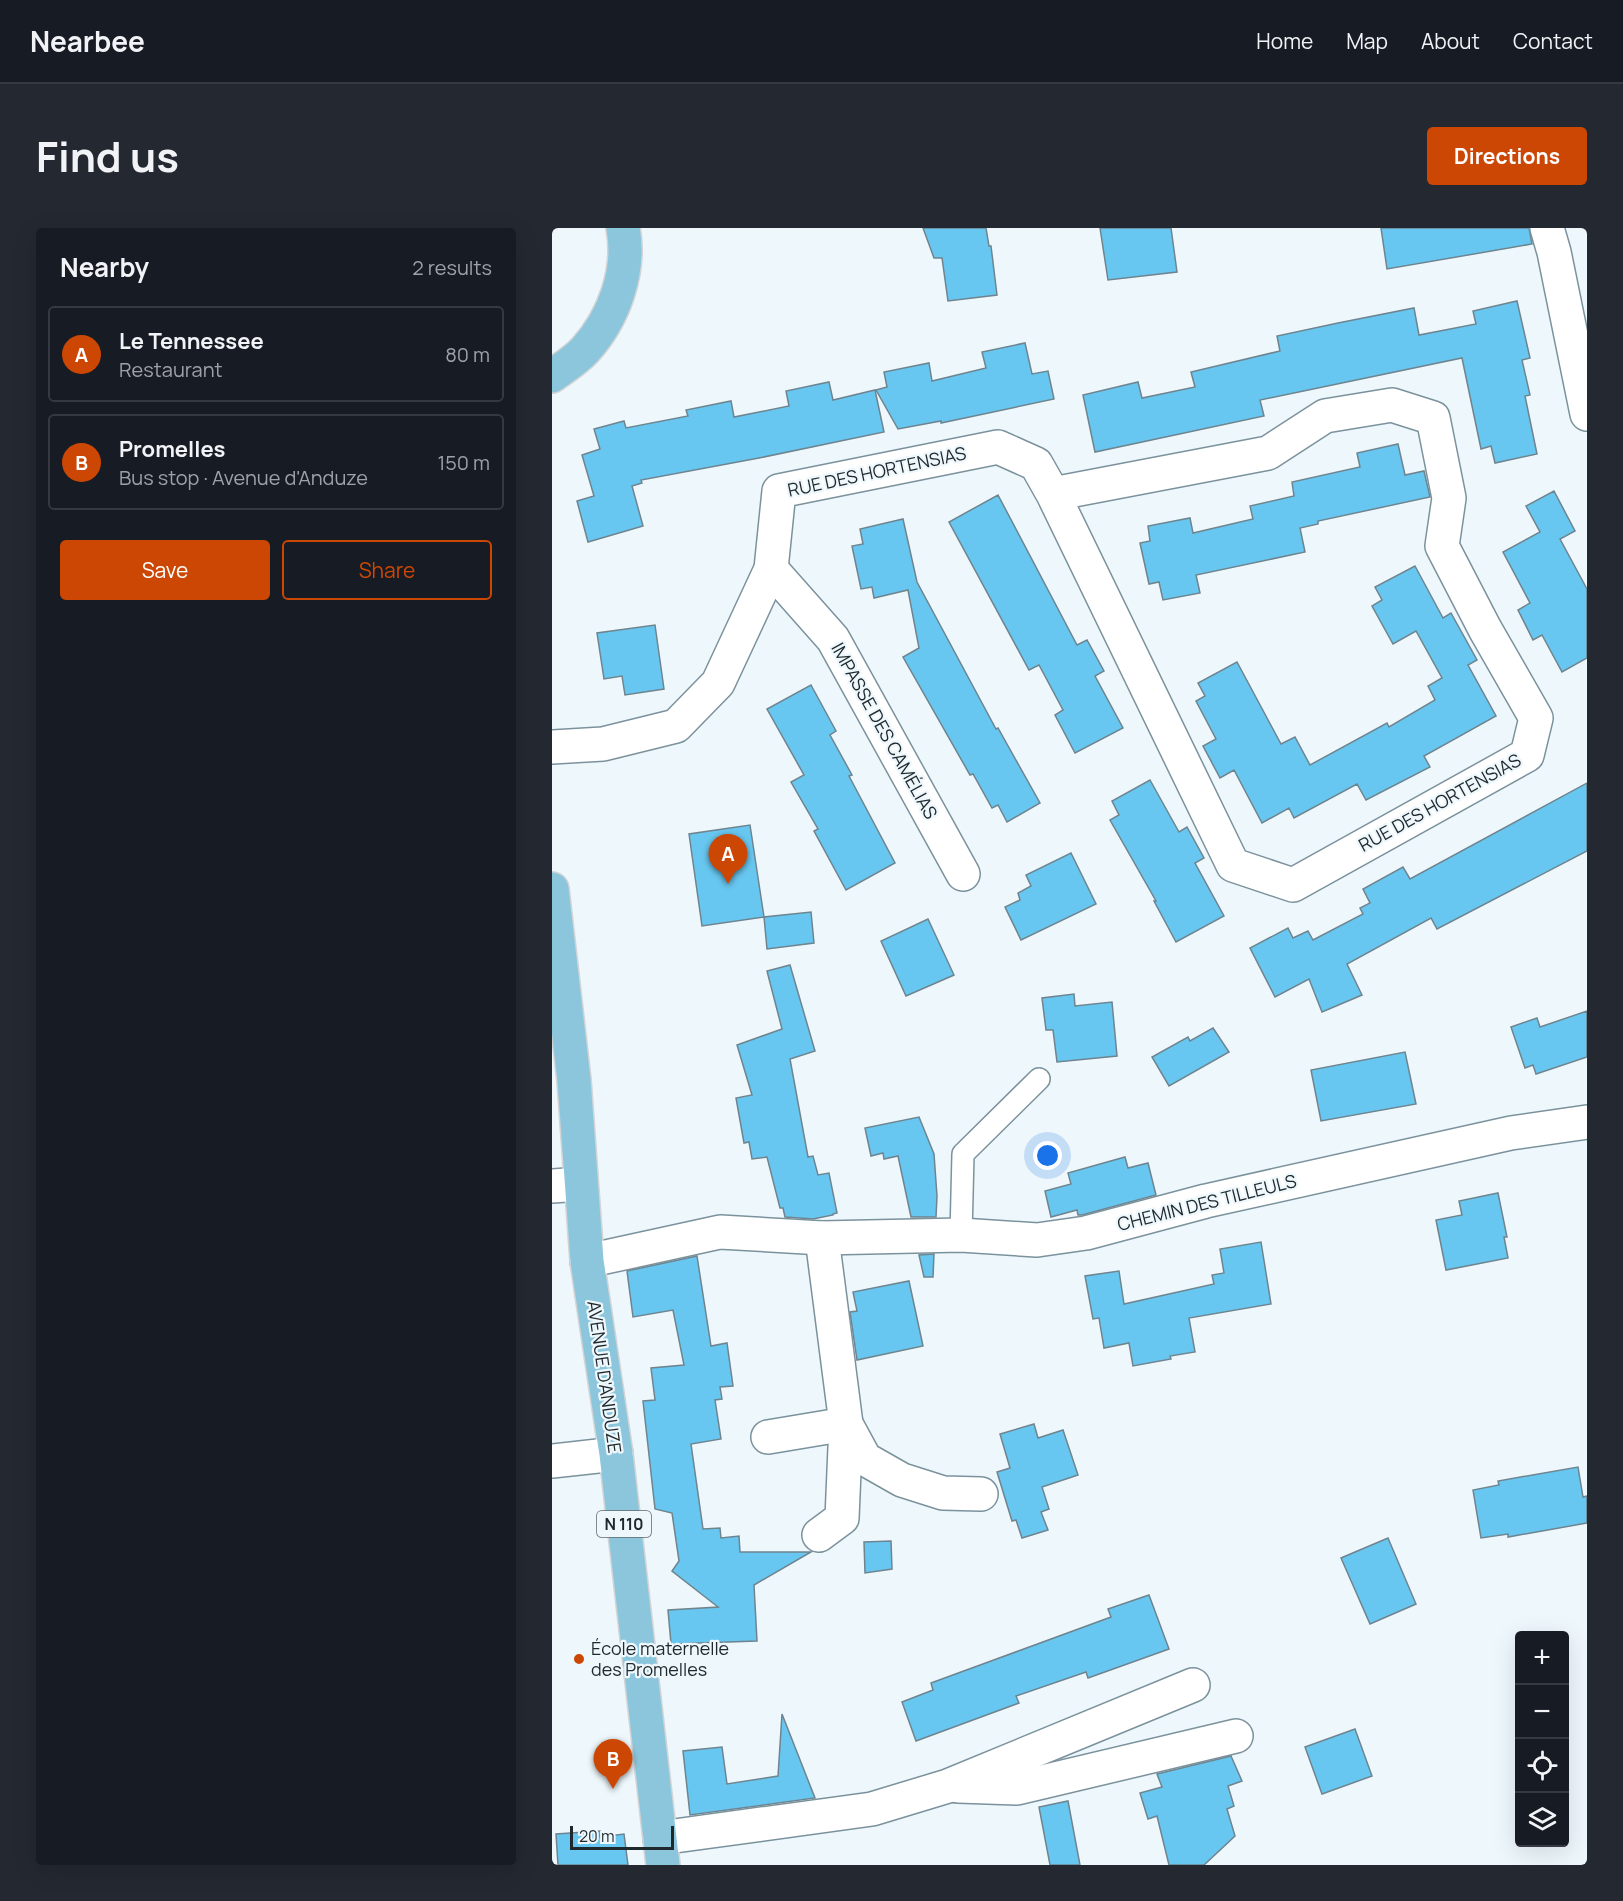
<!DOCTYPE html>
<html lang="en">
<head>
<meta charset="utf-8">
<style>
  body { margin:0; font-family:Manrope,sans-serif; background:#242831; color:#f1f3f6 }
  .controls { position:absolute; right:18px; bottom:18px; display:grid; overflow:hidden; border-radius:6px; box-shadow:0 6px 24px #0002 }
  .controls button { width:54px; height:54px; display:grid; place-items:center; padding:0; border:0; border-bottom:2px solid #363941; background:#171b24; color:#f1f3f6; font:30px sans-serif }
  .scale { position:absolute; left:18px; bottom:15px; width:104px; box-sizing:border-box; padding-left:6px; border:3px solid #1f292d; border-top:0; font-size:16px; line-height:21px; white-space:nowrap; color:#1f292d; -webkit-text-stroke:4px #eef8fc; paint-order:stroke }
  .you { position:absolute; left:496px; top:928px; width:21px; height:21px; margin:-15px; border:4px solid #fff; border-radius:50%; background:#1a73e8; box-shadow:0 0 0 9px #1a73e833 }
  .badge { display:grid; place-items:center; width:39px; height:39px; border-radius:50%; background:#cd4704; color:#fff; font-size:20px; font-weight:700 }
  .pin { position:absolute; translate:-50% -50px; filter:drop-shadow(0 2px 3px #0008) }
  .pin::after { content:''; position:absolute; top:32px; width:21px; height:18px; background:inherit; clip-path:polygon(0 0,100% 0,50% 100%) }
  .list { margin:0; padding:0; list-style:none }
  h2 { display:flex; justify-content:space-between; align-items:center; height:78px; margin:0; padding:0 24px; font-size:26px }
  h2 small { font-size:20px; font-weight:400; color:#9ea1a6 }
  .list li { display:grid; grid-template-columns:39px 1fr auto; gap:18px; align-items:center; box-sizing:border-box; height:96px; margin:0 12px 12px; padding:0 12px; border:2px solid #363941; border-radius:6px }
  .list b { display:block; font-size:22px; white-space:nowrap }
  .list p { margin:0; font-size:20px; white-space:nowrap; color:#9ea1a6 }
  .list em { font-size:20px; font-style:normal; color:#9ea1a6 }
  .actions { display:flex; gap:12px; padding:18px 24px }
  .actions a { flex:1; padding:14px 0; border:2px solid #cd4704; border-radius:6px; text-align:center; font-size:21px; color:#cd4704 }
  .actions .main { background:#cd4704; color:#fff }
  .icon { flex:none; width:33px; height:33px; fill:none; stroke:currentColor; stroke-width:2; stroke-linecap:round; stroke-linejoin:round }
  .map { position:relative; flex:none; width:1035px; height:1637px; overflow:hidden; border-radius:6px }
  header { display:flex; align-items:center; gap:36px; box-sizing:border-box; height:84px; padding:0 30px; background:#171b24; border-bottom:2px solid #363941 }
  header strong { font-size:28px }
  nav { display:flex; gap:33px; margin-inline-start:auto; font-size:21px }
  .intro { display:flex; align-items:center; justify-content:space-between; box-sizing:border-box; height:144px; padding:0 36px }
  h1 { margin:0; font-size:42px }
  .button { padding:15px 27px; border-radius:6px; background:#cd4704; color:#fff; font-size:21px; font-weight:700 }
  main { display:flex; gap:36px; padding:0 36px }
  aside { flex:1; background:#171b24; border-radius:6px; box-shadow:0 6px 24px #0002 }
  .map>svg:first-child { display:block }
</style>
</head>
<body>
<header>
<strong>Nearbee</strong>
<nav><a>Home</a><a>Map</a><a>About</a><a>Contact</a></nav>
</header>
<div class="intro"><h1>Find us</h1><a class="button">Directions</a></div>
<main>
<aside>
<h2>Nearby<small>2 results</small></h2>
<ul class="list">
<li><span class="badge">A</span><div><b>Le Tennessee</b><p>Restaurant</p></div><em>80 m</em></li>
<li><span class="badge">B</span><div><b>Promelles</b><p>Bus stop · Avenue d'Anduze</p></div><em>150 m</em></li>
</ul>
<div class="actions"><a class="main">Save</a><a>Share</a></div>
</aside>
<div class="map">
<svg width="1035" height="1637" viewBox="0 0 1035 1637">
  <rect width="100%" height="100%" fill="#eef8fc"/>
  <g fill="#68c7f0" stroke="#6e848f" stroke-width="1.5">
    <polygon points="371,0 434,0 437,18 439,18 445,67 396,73 390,30 382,30"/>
    <polygon points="548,0 619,0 625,44 556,52"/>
    <polygon points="829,0 977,0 980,16 835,41"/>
    <polygon points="965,73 978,130 970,132 978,167 973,168 985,226 943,235 939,218 929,221 910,130 708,172 712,188 543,224 531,167 586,154 590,170 643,159 639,144 728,123 725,108 786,95 862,80 867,107 924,96 921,83"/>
    <polygon points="473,115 480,146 496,143 502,171 389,195 389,193 346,201 324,162 335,159 332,144 377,135 380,153 434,140 430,124"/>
    <polygon points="277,154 281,172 323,162 332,204 207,230 89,252 90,255 80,258 91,298 36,314 25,273 42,268 30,227 48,221 42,201 72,193 74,200 136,188 134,182 179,173 182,189 237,178 234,163"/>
    <polygon points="846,216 853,247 872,243 878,269 766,293 766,296 748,300 753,324 644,347 648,365 611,372 607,354 597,356 588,315 598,313 596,298 638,290 641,305 701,291 698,278 742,268 740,254 808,239 805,225"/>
    <polygon points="1002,263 1023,303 1008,311 1035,361 1035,430 1010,444 990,407 981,412 966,382 978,375 951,324 988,304 974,278"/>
    <polygon points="446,267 525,417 535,412 552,443 543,448 571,500 523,525 503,487 511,482 487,437 477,442 397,294"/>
    <polygon points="351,291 365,354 444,501 446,500 488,575 455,594 446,577 440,580 421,546 418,547 351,429 367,420 356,362 322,370 320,359 309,361 300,318 311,316 308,301"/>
    <polygon points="863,338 891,390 899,385 925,432 916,437 944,488 872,528 878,539 814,572 805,556 742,590 737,580 710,595 682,542 668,550 651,518 664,511 644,473 653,468 646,455 685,434 729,516 743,509 758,537 835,495 837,499 883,472 876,458 890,450 864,403 841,416 820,378 830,372 823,359"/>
    <polygon points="103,397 112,461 73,467 70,448 52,451 45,405"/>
    <polygon points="259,457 284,503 278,507 300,547 297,548 343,635 294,662 262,603 266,601 239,554 252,547 215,481"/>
    <polygon points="598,552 627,604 635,599 652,630 643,635 672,688 624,714 602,673 604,673 558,592 567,587 560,573"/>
    <polygon points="1035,555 1035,623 885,701 879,690 795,736 810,767 770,784 757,751 723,769 698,720 736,700 741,710 756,703 761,712 811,686 808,680 818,675 811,661 851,639 858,651"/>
    <polygon points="198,597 212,689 150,698 137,606"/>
    <polygon points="519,625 544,676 469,712 453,679 468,672 466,665 479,658 474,647"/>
    <polygon points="259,684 262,715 215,721 212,689"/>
    <polygon points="376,691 402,747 354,768 329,713"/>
    <polygon points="238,737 263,823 238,831 256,929 261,928 266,947 277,945 285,985 281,986 281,987 261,991 233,989 231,980 228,980 215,929 200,931 197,914 192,915 184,870 200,867 185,817 230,801 215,743"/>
    <polygon points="522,766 523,778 560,774 565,828 505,834 501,802 494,802 490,770"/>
    <polygon points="1035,783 1035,829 984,846 981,837 973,840 959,799 985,790 988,799"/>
    <polygon points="661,800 677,824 617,858 600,829 636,809 638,813"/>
    <polygon points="853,824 864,876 769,893 759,842"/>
    <polygon points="367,889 382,926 385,968 384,989 359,989 346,928 332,931 331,925 319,928 313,900"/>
    <polygon points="573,929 576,940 596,935 604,967 530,987 526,987 525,982 499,989 493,963 519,956 516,945"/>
    <polygon points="946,965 955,1009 952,1009 956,1030 894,1042 884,992 910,987 907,973"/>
    <polygon points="709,1014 719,1076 637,1090 643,1124 618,1128 619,1131 581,1138 577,1115 552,1120 547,1090 541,1091 533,1048 567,1043 572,1076 662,1056 660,1047 672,1045 668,1021"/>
    <polygon points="382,1026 381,1049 372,1049 367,1027"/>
    <polygon points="145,1028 159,1118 175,1115 181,1158 168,1159 170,1171 163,1172 169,1211 139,1216 151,1301 168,1300 169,1310 187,1308 188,1324 259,1324 202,1357 205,1413 119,1416 116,1382 166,1379 120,1343 127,1333 120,1285 103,1281 91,1173 103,1172 99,1140 132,1137 121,1082 81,1089 75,1043"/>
    <polygon points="357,1053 371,1118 305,1132 298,1084 305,1083 301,1064"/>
    <polygon points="482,1196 486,1210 511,1202 526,1247 490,1259 497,1281 489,1284 496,1302 470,1310 464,1292 460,1293 445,1244 458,1240 448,1206"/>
    <polygon points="1026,1239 1031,1269 1035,1268 1035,1295 956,1309 956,1306 929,1310 921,1262 947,1257 946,1253"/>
    <polygon points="836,1310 864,1376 818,1396 789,1330"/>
    <polygon points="339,1313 340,1341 313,1345 312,1314"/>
    <polygon points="597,1367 617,1421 536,1450 534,1444 464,1468 467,1475 364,1513 350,1474 381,1462 379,1455 559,1389 556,1381"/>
    <polygon points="230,1486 263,1570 138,1587 131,1523 170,1519 175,1556 226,1548"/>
    <polygon points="803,1501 820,1548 770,1566 753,1519"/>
    <polygon points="679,1528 690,1553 676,1558 682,1578 675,1581 683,1608 652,1637 617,1637 605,1588 596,1591 588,1565 610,1559 605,1546"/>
    <polygon points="516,1573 528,1637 498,1637 487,1579"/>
    <polygon points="48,1603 48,1609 72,1606 76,1637 6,1637 4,1606"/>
  </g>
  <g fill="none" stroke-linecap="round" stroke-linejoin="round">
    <defs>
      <polyline id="service" points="409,1007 411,926 487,851"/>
      <g id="minor">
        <polyline points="995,0 1002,24 1035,186"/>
        <polyline points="219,341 281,411 411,646"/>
        <polyline points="0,519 51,516 124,498 166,455 219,341 227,263 446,219 484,236 501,266 681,637 741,657 975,527 984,490 933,401 890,318 897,270 881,190 840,177 773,188 716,225 501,266"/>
        <polyline points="0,958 28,956"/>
        <polyline points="35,1033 168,1004 270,1010 409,1007 485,1012 534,1005 654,973 959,905 1035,894"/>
        <polyline points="216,1209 294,1196 313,1231 350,1252 391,1265 429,1266"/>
        <polyline points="0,1233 64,1226"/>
        <polyline points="267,1307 290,1290 294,1196 270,1010"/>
        <polyline points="406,1558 465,1560 684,1508"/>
        <polyline points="108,1610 320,1581 396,1558 641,1457"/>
      </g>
      <g id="primary">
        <path d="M 0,148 C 11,140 24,132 33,122 C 62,90 79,43 71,0"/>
        <polyline points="0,661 22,852 35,1033 64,1226 111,1637"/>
      </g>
    </defs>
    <use href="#service" stroke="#7b929d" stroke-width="24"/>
    <use href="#minor" stroke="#7b929d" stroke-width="36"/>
    <use href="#primary" stroke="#d2d4d5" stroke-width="36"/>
    <use href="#service" stroke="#fff" stroke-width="21"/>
    <use href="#minor" stroke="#fff" stroke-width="33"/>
    <use href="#primary" stroke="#8cc6dd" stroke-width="33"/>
  </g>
  <circle fill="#cd4704" stroke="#eef8fc" stroke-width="2" cx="27" cy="1431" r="6"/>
  <g text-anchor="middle" stroke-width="4.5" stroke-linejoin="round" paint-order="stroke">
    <rect fill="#eef8fc" stroke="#5d676b" stroke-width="1.5" x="45" y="1283" width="54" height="26" rx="4.5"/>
    <g font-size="16" font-weight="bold" fill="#1f292d">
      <text x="72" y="1302">N 110</text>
    </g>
    <g font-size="18" fill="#1f292d" stroke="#eef8fc">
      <text transform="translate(325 244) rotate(-12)" y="6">RUE DES HORTENSIAS</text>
      <text transform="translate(332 503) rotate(61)" y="6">IMPASSE DES CAMÉLIAS</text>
      <text transform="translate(888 575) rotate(-29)" y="6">RUE DES HORTENSIAS</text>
      <text transform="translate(655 975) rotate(-14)" y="6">CHEMIN DES TILLEULS</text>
      <text transform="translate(52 1149) rotate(82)" y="6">AVENUE D'ANDUZE</text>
    </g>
    <g font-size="18" fill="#1f292d" stroke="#eef8fc" text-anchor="start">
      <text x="39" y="1427">École maternelle<tspan x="39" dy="21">des Promelles</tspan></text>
    </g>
  </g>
</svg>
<div class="controls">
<button>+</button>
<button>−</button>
<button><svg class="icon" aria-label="locate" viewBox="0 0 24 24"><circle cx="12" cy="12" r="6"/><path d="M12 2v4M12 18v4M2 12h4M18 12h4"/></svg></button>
<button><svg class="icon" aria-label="layers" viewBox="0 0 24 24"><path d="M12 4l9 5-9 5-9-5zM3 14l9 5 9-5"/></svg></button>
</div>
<div class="scale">20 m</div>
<div class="you"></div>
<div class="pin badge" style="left:176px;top:656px">A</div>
<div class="pin badge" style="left:61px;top:1561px">B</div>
</div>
</main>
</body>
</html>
